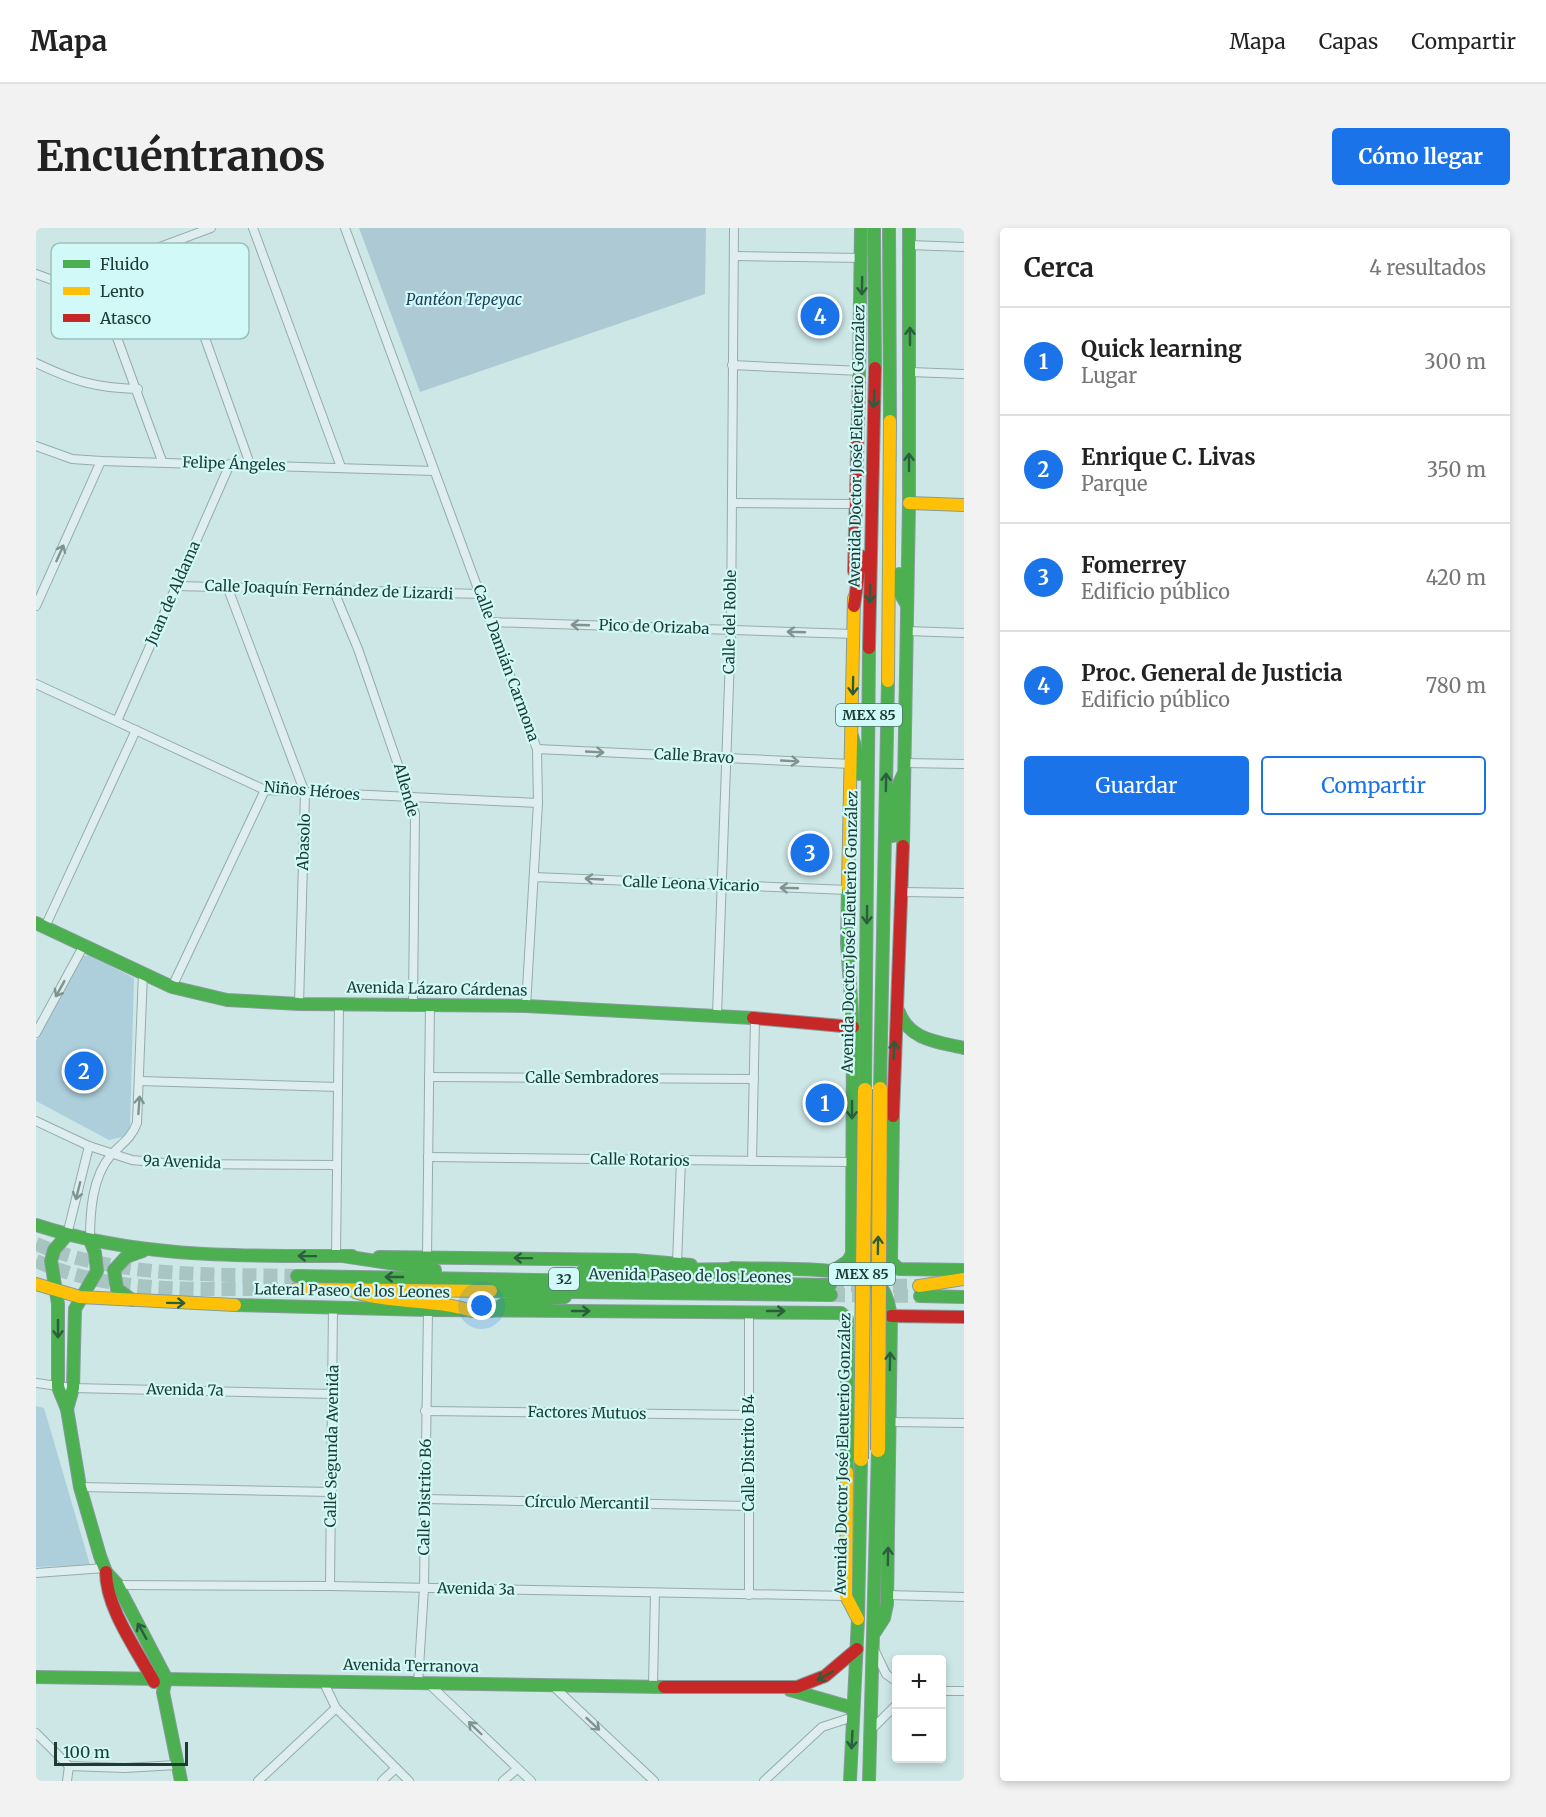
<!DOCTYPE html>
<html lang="es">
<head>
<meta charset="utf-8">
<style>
  body { margin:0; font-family:Merriweather,serif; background:#f2f2f2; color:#222 }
  .controls { position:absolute; right:18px; bottom:18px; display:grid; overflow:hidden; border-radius:6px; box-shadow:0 3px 9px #0003 }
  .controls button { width:54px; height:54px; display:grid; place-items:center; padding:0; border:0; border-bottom:2px solid #e0e0e0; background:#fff; color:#222; font:30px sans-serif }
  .scale { position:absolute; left:18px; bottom:15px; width:134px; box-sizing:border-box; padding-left:6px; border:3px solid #1c3c33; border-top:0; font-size:16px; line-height:21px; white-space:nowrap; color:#1c3c33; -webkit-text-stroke:4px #d0f9f8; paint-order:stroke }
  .you { position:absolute; left:446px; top:1078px; width:21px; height:21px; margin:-15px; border:4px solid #fff; border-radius:50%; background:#1a73e8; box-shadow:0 0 0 9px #1a73e833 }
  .badge { display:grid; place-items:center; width:39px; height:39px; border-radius:50%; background:#1a73e8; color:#fff; font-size:20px; font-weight:700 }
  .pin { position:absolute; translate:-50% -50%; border:3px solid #fff; box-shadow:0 2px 6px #0006 }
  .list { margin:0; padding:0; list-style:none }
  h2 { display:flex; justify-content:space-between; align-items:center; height:78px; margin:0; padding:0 24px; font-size:26px }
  h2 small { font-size:20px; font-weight:400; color:#767676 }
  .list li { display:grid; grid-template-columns:39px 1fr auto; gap:18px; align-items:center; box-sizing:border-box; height:108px; padding:0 24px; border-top:2px solid #e0e0e0 }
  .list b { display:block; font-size:22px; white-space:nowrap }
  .list p { margin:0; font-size:20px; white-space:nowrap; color:#767676 }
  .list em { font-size:20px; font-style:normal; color:#767676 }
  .actions { display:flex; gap:12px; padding:18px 24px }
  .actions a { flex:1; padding:14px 0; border:2px solid #1a73e8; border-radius:6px; text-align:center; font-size:21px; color:#1a73e8 }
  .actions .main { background:#1a73e8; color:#fff }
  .map { position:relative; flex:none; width:928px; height:1553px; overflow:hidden; border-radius:6px }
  header { display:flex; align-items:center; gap:36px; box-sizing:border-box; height:84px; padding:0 30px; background:#fff; border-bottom:2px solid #e0e0e0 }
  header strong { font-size:28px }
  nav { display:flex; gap:33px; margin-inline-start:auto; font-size:21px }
  .intro { display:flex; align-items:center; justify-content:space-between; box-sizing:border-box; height:144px; padding:0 36px }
  h1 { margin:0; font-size:42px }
  .button { padding:15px 27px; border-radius:6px; background:#1a73e8; color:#fff; font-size:21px; font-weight:700 }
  main { display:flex; gap:36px; padding:0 36px }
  aside { flex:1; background:#fff; border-radius:6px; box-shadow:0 3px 9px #0003 }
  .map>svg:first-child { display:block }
</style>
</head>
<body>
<header>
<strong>Mapa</strong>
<nav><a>Mapa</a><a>Capas</a><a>Compartir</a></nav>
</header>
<div class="intro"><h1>Encuéntranos</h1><a class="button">Cómo llegar</a></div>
<main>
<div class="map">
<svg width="928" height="1553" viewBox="0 0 928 1553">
  <rect width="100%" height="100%" fill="#cce7e6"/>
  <g fill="#adcfdb">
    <polygon points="53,727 98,750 94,900 90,908 73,912 0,873 0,813 47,728"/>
    <polygon points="0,1178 8,1180 54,1337 0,1339"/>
  </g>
  <polygon fill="#adcad4" points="323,0 670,0 669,66 384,164"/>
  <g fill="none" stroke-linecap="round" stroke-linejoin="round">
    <g stroke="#a9c5c2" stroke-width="14" stroke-dasharray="14 7" stroke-linecap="butt">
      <path d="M 0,1016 C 82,1050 173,1046 261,1048"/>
      <path d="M 0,1033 C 80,1068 175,1060 260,1061"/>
      <polyline points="794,1057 883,1058"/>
      <polyline points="795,1067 884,1068"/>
    </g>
    <defs>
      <g id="street">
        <polyline points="217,0 305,239"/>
        <polyline points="309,0 501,521 502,575 490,778"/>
        <polyline points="135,15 214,236"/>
        <polyline points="873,17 928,19"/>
        <polyline points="698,28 826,30"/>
        <polyline points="57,44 126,233"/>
        <polyline points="0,46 19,53 35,52 175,0"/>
        <path d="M 0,135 C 38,153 59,160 102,161"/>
        <polyline points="696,137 825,143"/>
        <polyline points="874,144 928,146"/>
        <polyline points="0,218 36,231 65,233 398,243"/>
        <polyline points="696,275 817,276"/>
        <polyline points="140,358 445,366"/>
        <polyline points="191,358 269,565 263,776"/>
        <polyline points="297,361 322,421 379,586 377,775"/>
        <polyline points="0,378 65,233"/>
        <polyline points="454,394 818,406"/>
        <polyline points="871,403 928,405"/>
        <polyline points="0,456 229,562 502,575"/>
        <polyline points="81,493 194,236"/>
        <polyline points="501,521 815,536"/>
        <polyline points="868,535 928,536"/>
        <polyline points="498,649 812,662"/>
        <polyline points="866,664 928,665"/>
        <polyline points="9,699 100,502"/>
        <polyline points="136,759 229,562"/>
        <polyline points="681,787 695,401 698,0"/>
        <polyline points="0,805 48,717"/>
        <polyline points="393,849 718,851"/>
        <polyline points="104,853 302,859"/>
        <polyline points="0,893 53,918 96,932 138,936 300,937"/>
        <polyline points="392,929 816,934"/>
        <polyline points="716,933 719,790"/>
        <polyline points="31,1007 53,918"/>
        <path d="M 54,1012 C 54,984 56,949 75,927 C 86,915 95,911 101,895 L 107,745"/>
        <polyline points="300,1028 303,777"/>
        <polyline points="391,1029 394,776"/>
        <polyline points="641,1035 645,932"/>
        <polyline points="0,1155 37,1160 298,1166"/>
        <polyline points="389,1183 713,1187"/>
        <polyline points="854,1194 928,1195"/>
        <polyline points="44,1259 296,1264"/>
        <polyline points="389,1271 712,1278"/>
        <polyline points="0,1345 69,1340"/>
        <polyline points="79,1357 294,1358 810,1368"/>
        <polyline points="294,1358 297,1079"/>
        <polyline points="713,1367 713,1083"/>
        <polyline points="851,1367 928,1369"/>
        <polyline points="839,1423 850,1446 861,1454"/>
        <polyline points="287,1453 300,1480 373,1553"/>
        <polyline points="382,1455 388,1360 392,1082"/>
        <polyline points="392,1455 495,1553"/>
        <polyline points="515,1456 618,1553"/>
        <polyline points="617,1457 619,1365"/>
        <polyline points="906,1463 928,1463"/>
        <polyline points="836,1501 861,1476"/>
        <polyline points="0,1505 33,1538 88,1540 141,1537"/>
        <polyline points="31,1553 33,1538"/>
        <polyline points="222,1553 300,1480"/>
        <polyline points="346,1553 360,1540"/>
        <polyline points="467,1553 481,1541"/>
        <polyline points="728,1553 786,1499 817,1489"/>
      </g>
      <g id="fast">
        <polyline points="838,0 839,140"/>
        <polyline points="853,0 854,193"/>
        <polyline points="823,151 825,0"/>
        <polyline points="863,346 864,365 871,377"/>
        <polyline points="816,508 823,532 823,546"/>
        <polyline points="857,608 861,560 867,547"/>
        <polyline points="867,618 873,275 873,0"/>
        <polyline points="0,695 136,759 191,772 263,776 490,778 717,790"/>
        <path d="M 863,784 C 873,812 902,814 928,820"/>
        <polyline points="844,861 852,453"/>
        <polyline points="829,862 833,420"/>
        <polyline points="857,888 855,1034 863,1041 928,1042"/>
        <path d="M 0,997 C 103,1031 209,1028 316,1028"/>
        <polyline points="31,1007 18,1022 15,1033 22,1076 22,1159 31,1181 44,1259 64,1328 70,1344 81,1356 130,1450 127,1464 145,1553"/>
        <polyline points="307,1028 399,1042"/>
        <polyline points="343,1029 598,1032 655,1037"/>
        <path d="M 696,1040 C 729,1042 826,1035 846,1061 C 852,1068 853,1080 855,1088 L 851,1376 L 848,1390 L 839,1404"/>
        <polyline points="547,1043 704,1041"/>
        <polyline points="797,1043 812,1033 816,1026 817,799 811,715 812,659"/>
        <polyline points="261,1048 794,1057"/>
        <polyline points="455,1063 795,1067"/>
        <polyline points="884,1068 928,1069"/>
        <polyline points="96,1072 81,1061 78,1042 90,1029 107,1023"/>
        <polyline points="199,1077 392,1082 805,1085 811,1091 811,1244"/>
        <polyline points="456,1083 468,1076 529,1069"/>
        <polyline points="31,1181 37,1160 39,1081 61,1043 59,1025 54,1012"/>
        <polyline points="0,1449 628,1459"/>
        <polyline points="754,1462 817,1480"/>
        <polyline points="814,1553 822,1391 825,1231"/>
        <polyline points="833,1553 842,1222"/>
      </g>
      <g id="slow">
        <polyline points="873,275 928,277"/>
        <polyline points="852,453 854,193"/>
        <polyline points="812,659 818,370"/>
        <polyline points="0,1056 44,1069 199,1077"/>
        <polyline points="883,1058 928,1051"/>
        <polyline points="260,1061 455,1063"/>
        <path d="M 319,1064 C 357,1076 398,1071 436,1083"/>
        <polyline points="811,1244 810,1368 822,1391"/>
      </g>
      <g id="jam">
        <polyline points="818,343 823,151"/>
        <polyline points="818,378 825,328"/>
        <polyline points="833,420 839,140"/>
        <polyline points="717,790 817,799"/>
        <polyline points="857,888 867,618"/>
        <polyline points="855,1088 928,1089"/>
        <path d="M 70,1344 C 70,1380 101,1422 118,1454"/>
        <polyline points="628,1459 761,1459 789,1448 821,1421"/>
      </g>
    </defs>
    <use href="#street" stroke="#95acaa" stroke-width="10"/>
    <use href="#fast" stroke="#859c98" stroke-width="14"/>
    <use href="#slow" stroke="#859c98" stroke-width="14"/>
    <use href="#jam" stroke="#859c98" stroke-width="14"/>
    <use href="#street" stroke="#deeeee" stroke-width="8"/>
    <use href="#fast" stroke="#4caf50" stroke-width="12"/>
    <use href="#slow" stroke="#ffc107" stroke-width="12"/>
    <use href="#jam" stroke="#c62828" stroke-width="12"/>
    <defs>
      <g id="slow-bridge">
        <polyline points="842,1222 844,861"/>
        <polyline points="825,1231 829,862"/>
      </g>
    </defs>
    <use href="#slow-bridge" stroke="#7c918e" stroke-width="16" stroke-linecap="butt"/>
    <use href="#slow-bridge" stroke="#ffc107" stroke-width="14"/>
  </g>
  <defs><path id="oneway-shaft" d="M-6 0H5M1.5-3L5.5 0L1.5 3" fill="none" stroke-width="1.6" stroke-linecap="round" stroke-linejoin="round" transform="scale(1.5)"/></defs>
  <g stroke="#2a5e3c">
    <use href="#oneway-shaft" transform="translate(826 58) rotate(91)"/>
    <use href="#oneway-shaft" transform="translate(874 108) rotate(-90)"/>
    <use href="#oneway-shaft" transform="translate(838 171) rotate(92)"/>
    <use href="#oneway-shaft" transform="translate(873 234) rotate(-90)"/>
    <use href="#oneway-shaft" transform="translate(834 366) rotate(91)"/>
    <use href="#oneway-shaft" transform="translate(817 458) rotate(91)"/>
    <use href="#oneway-shaft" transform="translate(850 554) rotate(-89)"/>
    <use href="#oneway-shaft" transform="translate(831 687) rotate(91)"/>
    <use href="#oneway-shaft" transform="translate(858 822) rotate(-88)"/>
    <use href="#oneway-shaft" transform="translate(816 882) rotate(90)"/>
    <use href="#oneway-shaft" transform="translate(842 1017) rotate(-89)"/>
    <use href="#oneway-shaft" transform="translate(271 1028) rotate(-179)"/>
    <use href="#oneway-shaft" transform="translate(487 1030) rotate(-179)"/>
    <use href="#oneway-shaft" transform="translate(358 1049) rotate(-180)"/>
    <use href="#oneway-shaft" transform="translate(140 1075) rotate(1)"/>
    <use href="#oneway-shaft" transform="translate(545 1083)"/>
    <use href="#oneway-shaft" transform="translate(740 1083)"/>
    <use href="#oneway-shaft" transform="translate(22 1101) rotate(90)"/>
    <use href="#oneway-shaft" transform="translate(854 1133) rotate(-89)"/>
    <use href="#oneway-shaft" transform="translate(852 1328) rotate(-89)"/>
    <use href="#oneway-shaft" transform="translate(106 1403) rotate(-119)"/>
    <use href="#oneway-shaft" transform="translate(789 1448) rotate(150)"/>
    <use href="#oneway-shaft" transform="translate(816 1512) rotate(93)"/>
  </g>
  <g stroke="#7d9590">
    <use href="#oneway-shaft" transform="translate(24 325) rotate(-66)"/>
    <use href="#oneway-shaft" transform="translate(544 397) rotate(-178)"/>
    <use href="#oneway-shaft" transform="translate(760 404) rotate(-178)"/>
    <use href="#oneway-shaft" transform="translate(559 524) rotate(3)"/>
    <use href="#oneway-shaft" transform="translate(754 533) rotate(3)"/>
    <use href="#oneway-shaft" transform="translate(558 651) rotate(-177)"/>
    <use href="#oneway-shaft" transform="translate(753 660) rotate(-178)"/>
    <use href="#oneway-shaft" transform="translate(24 761) rotate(119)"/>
    <use href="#oneway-shaft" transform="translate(103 877) rotate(-86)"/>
    <use href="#oneway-shaft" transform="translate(42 963) rotate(104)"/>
    <use href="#oneway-shaft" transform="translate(557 1496) rotate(43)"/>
    <use href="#oneway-shaft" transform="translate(439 1500) rotate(-136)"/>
  </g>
  <g text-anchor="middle" stroke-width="4.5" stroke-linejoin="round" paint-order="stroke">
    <g fill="#d0f9f8" stroke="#52756e" stroke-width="1.5">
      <rect x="800" y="476" width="66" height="22" rx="4.5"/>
      <rect x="793" y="1035" width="66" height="22" rx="4.5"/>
      <rect x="513" y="1040" width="30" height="22" rx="4.5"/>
    </g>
    <g font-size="14" font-weight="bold" fill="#1c3c33">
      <text x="833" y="492">MEX 85</text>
      <text x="826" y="1051">MEX 85</text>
      <text x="528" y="1056">32</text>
    </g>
    <g font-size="15" font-style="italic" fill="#203d5b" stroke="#d0f9f8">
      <text x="428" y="77">Pantéon Tepeyac</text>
    </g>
    <g font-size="15" fill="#1c3c33" stroke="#d0f9f8">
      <text transform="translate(821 218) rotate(-89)" y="5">Avenida Doctor José Eleuterio González</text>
      <text transform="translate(198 236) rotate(2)" y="5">Felipe Ángeles</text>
      <text transform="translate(293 362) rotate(2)" y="5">Calle Joaquín Fernández de Lizardi</text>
      <text transform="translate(137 365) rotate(-66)" y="5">Juan de Aldama</text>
      <text transform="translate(694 394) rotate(-89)" y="5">Calle del Roble</text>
      <text transform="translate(618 399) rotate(2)" y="5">Pico de Orizaba</text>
      <text transform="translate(470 435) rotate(70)" y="5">Calle Damián Carmona</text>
      <text transform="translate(658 528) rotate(3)" y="5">Calle Bravo</text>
      <text transform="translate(370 562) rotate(74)" y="5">Allende</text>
      <text transform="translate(276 563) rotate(5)" y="5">Niños Héroes</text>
      <text transform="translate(268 614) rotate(-88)" y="5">Abasolo</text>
      <text transform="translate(655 656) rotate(2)" y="5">Calle Leona Vicario</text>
      <text transform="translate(814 704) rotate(-89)" y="5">Avenida Doctor José Eleuterio González</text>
      <text transform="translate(401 761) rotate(1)" y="5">Avenida Lázaro Cárdenas</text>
      <text x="556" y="855">Calle Sembradores</text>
      <text transform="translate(604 932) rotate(1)" y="5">Calle Rotarios</text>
      <text transform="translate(146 934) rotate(2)" y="5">9a Avenida</text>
      <text transform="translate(654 1048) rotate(1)" y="5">Avenida Paseo de los Leones</text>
      <text transform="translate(316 1063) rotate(1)" y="5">Lateral Paseo de los Leones</text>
      <text transform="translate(149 1162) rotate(1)" y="5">Avenida 7a</text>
      <text transform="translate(551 1185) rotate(1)" y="5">Factores Mutuos</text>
      <text transform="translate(296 1218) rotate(-89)" y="5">Calle Segunda Avenida</text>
      <text transform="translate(713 1225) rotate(-90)" y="5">Calle Distrito B4</text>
      <text transform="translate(807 1226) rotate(-89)" y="5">Avenida Doctor José Eleuterio González</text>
      <text transform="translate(389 1269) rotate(-89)" y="5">Calle Distrito B6</text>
      <text transform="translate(551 1275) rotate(1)" y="5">Círculo Mercantil</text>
      <text transform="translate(440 1361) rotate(1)" y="5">Avenida 3a</text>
      <text transform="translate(375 1438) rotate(1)" y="5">Avenida Terranova</text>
    </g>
  </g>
  <rect x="15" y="15" width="198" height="96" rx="9" fill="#d0f9f8" stroke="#9ac0bd" stroke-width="1.5"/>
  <rect x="27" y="32" width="27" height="8" fill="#4caf50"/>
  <rect x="27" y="59" width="27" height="8" fill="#ffc107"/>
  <rect x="27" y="86" width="27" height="8" fill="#c62828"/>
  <g font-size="16" fill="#1c3c33">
    <text x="64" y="42">Fluido</text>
    <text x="64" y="69">Lento</text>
    <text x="64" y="96">Atasco</text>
  </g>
</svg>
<div class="controls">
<button>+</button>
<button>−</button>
</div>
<div class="scale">100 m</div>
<div class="you"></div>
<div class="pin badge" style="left:789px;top:875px">1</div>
<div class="pin badge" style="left:48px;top:843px">2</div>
<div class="pin badge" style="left:774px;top:625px">3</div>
<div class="pin badge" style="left:784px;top:88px">4</div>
</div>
<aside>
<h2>Cerca<small>4 resultados</small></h2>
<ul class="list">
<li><span class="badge">1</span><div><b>Quick learning</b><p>Lugar</p></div><em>300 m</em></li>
<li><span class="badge">2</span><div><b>Enrique C. Livas</b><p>Parque</p></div><em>350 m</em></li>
<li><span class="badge">3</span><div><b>Fomerrey</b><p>Edificio público</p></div><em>420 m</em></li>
<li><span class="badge">4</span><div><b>Proc. General de Justicia</b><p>Edificio público</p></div><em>780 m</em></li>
</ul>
<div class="actions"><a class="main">Guardar</a><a>Compartir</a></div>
</aside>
</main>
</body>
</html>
